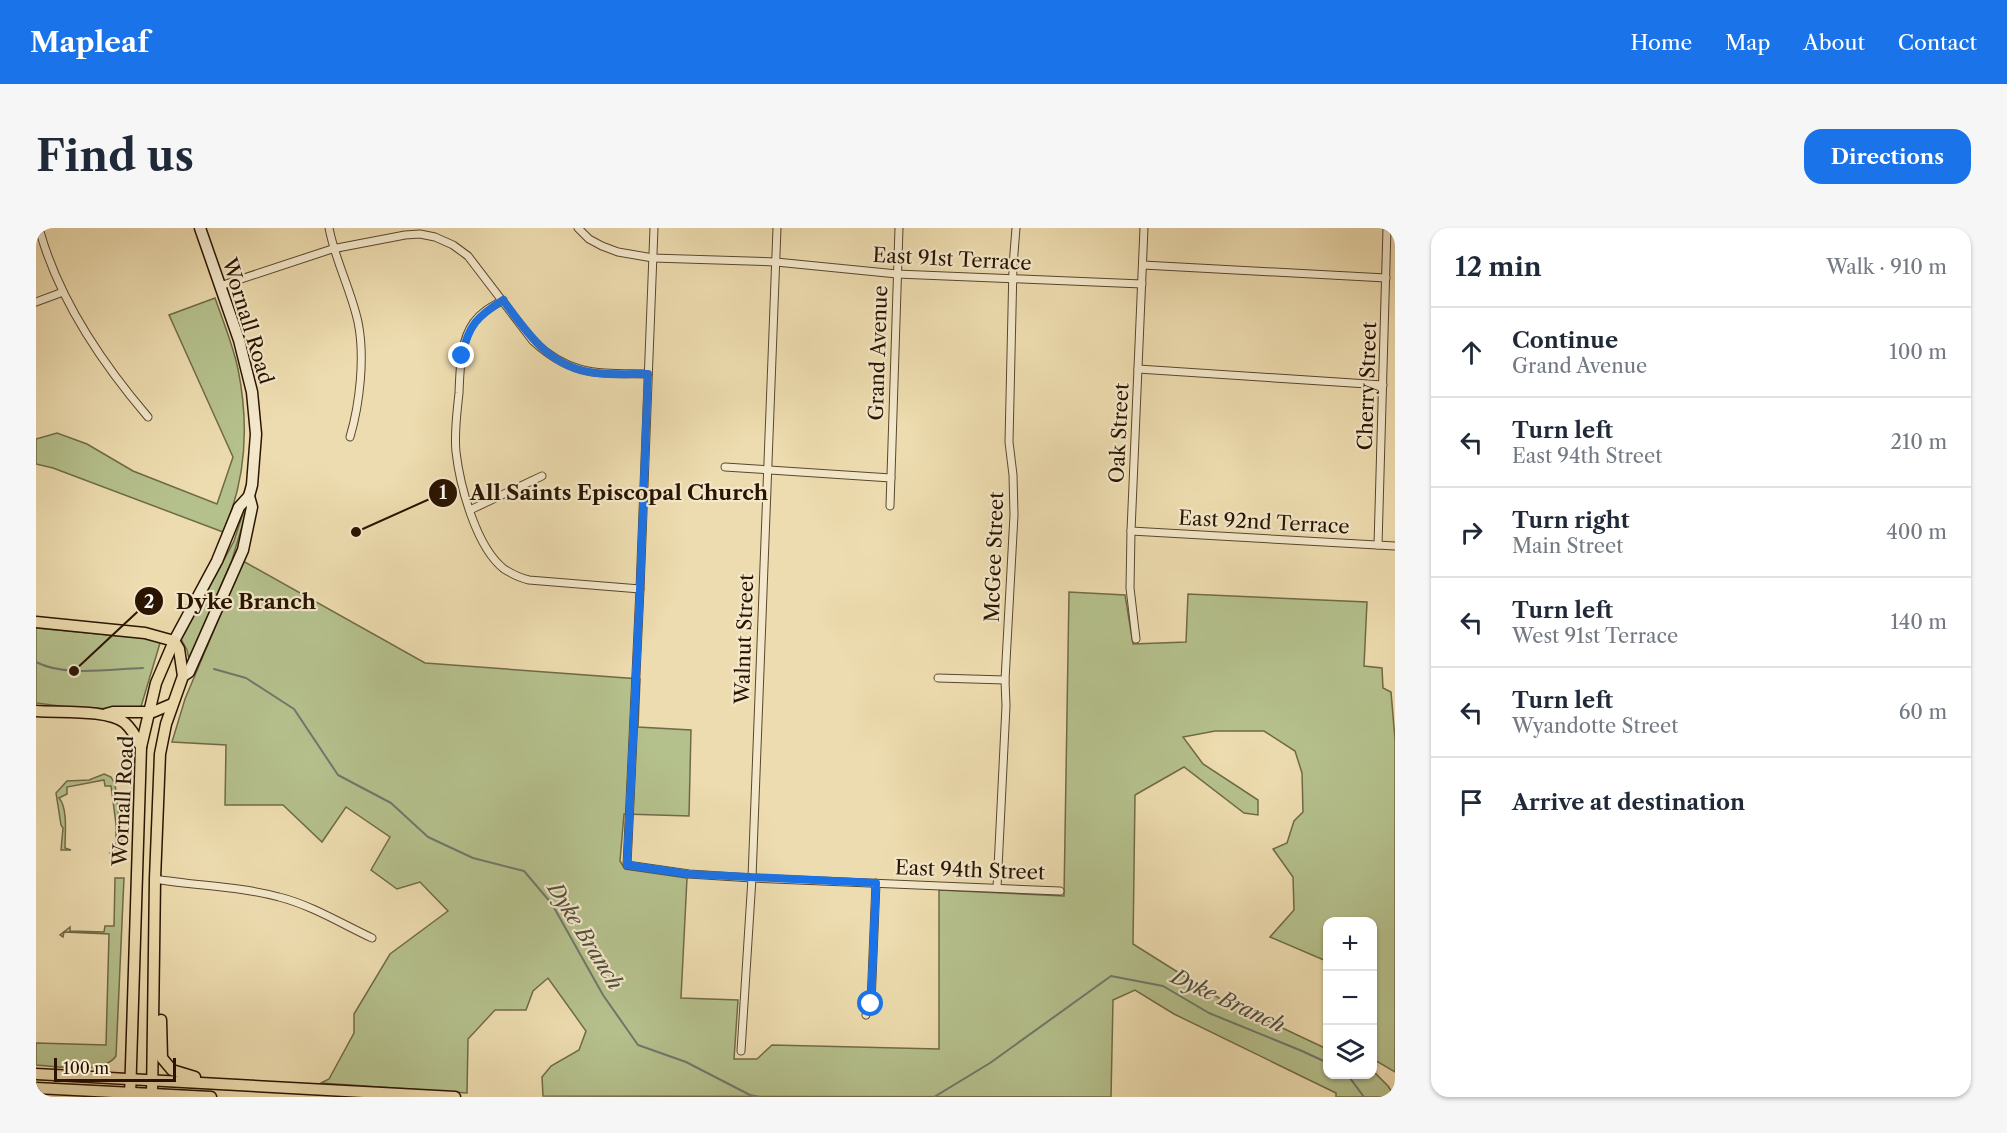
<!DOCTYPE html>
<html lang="en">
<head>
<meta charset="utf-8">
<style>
  body { margin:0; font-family:"Libre Caslon Text",serif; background:#f6f6f7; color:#1f2937 }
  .controls { position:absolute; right:18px; bottom:18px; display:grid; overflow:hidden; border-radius:12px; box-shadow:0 2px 4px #0004 }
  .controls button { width:54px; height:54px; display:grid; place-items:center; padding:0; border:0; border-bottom:2px solid #e0e1e3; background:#fff; color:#1f2937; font:30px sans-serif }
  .scale { position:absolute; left:18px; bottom:15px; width:122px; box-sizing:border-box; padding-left:6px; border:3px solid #2a1400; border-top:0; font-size:16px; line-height:21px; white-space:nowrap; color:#2a1400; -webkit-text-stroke:4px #f3e8cb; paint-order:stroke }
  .stop { position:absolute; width:18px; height:18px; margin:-14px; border:4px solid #1a73e8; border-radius:50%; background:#fff }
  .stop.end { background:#1a73e8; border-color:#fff; box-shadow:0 2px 6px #0008 }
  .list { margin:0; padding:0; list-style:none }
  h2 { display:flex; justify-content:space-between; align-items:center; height:78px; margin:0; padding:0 24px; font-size:26px }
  h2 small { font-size:20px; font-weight:400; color:#747a83 }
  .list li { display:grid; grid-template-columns:39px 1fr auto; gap:18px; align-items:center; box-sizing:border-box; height:90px; padding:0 24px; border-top:2px solid #e0e1e3 }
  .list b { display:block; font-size:22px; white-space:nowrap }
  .list p { margin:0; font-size:20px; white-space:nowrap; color:#747a83 }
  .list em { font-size:20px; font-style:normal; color:#747a83 }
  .icon { flex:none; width:33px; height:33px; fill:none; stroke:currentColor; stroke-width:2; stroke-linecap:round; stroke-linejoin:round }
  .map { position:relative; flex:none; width:1359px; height:869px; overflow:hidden; border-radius:18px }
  header { display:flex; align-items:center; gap:36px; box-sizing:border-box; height:84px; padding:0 30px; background:#1a73e8; color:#fff }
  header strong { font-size:28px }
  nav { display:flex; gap:33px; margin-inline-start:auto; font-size:21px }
  .intro { display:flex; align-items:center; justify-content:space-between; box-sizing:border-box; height:144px; padding:0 36px }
  h1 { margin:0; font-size:42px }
  .button { padding:15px 27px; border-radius:18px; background:#1a73e8; color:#fff; font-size:21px; font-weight:700 }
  main { display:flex; gap:36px; padding:0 36px }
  aside { flex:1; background:#fff; border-radius:18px; box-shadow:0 2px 4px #0004 }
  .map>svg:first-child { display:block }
</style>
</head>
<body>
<header>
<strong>Mapleaf</strong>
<nav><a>Home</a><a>Map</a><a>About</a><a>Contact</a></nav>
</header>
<div class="intro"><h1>Find us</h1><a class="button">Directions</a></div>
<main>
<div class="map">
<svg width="1359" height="869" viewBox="0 0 1359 869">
  <rect width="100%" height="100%" fill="#eddcaf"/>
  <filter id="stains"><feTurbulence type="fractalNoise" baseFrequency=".00333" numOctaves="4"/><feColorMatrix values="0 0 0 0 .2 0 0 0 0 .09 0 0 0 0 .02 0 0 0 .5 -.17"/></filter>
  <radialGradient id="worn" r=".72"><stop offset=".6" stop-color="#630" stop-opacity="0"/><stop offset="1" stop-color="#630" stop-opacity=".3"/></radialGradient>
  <g fill="#b5c18d" stroke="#706a46" stroke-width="1.5">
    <path d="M 179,70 C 187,93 197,117 202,141 C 213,196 210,253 187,304 L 17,240 L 0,236 L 0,211 L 21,205 L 51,216 L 97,243 L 181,276 L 197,229 L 133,87 Z"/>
    <polygon points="213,275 196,332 153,431 151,422 145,411 147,408 198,313 210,276"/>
    <polygon points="207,333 389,435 604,451 602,499 655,502 653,588 588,586 584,633 589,641 651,650 645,770 702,772 698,831 721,831 736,817 903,821 903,662 1028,668 1033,364 1089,367 1097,416 1150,414 1152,366 1331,374 1328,438 1346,440 1347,460 1355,464 1359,511 1359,844 1337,831 1336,694 1292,694 1291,739 1288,732 1234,709 1258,682 1257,649 1237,621 1251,615 1258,593 1267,584 1266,545 1259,523 1228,503 1179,503 1147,509 1167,536 1222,572 1222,587 1208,585 1148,539 1099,567 1097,716 1183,770 1291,821 1292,846 1336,846 1337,843 1352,858 1359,869 1300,869 1300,865 1138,786 1099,762 1077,772 1075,869 507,868 506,849 515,838 543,822 550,803 512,750 497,763 490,782 459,782 432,811 431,865 285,855 293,851 318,805 318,786 354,726 412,683 384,654 361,661 335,642 354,609 310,579 286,614 247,577 189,577 190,517 136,514 149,471"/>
    <polygon points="0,400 117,411 124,415 104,482 32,479 0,475"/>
    <path d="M 68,546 L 75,549 L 79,556 L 86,615 L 84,622 L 80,625 L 73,625 L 80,623 L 80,596 L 75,558 L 69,558 L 68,552 L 31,559 L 31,566 L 23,570 C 32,580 29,606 29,620 L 35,622 L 25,622 L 27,600 L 25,597 L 20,565 L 31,553 L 53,552 Z"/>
    <path d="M 79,650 L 88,650 L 80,828 C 67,847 21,838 0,837 L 0,815 L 70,817 L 73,706 L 28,704 L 27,709 L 24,707 L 34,699 L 34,703 L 68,704 L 69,698 L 78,698 Z"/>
  </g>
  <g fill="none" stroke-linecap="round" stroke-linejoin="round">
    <g stroke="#6e786b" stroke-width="2">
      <path d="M 0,434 C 28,449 75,441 107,440"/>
      <polyline points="178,441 210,450 258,481 302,547 355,575 392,609 437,630 488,643 516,676 567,767 602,817 650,834 714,867 724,869"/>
      <polyline points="1311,846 1328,869"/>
      <polyline points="898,869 954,835 1075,748 1127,758 1173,785 1266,823 1292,835"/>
    </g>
    <defs>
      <g id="street">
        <path d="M 3,0 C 22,71 65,134 112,189"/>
        <path d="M 293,0 C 299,32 315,62 322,94 C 329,128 324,175 314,209"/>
        <polyline points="542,0 553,11 566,18 582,24 617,30 740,34 861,46 1106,56"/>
        <polyline points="618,0 604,361 591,637 653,646 716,650 1024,663"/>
        <polyline points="1107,37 1350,50"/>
        <path d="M 184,58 L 296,21 L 369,7 L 384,6 L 399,9 L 417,17 L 432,28 L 497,113 C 536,149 562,145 612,146"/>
        <path d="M 467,72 C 457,78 445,84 438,94 C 424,113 424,142 423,165 C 421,184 418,205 420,224 C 424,258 440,319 468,341 C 476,346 484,350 493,352 L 604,361"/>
        <polyline points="0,74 27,64"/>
        <polyline points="1102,141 1347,157"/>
        <polyline points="689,239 855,250"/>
        <polyline points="854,278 863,0"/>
        <polyline points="434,282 506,248"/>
        <polyline points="1095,303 1359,318"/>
        <polyline points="1342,317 1351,0"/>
        <polyline points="1100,411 1094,360 1095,303 1108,0"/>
        <polyline points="902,450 969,452"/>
        <path d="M 119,651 C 160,658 203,658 243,669 C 275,677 306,696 336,710"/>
        <polyline points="961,660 970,478 969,452 978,287 977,247 973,214 977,38 980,0"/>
        <polyline points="830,787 835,775 840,655"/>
        <polyline points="705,823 716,650 741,0"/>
      </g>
      <g id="secondary">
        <polyline points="138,413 181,333 203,279 213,268"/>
        <polyline points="147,448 153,444 207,322 216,279 213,268 216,257 220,206 216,164 203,112 164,0"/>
      </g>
      <g id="primary">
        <polyline points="0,394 109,405 138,413 143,421 147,448 130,496 124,526 119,651 116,869"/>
        <path d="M 0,483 C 23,485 72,481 89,495 C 97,502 101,511 105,519"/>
        <polyline points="70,486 77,484 117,484 136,476"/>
        <polyline points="125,792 126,830 136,842 159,849"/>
        <polyline points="0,846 419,869"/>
        <polyline points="0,860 175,869"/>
        <polyline points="94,869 105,519 120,455 138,413"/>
      </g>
    </defs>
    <use href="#street" stroke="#5b462c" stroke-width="9"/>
    <use href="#secondary" stroke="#2a1400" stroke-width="13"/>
    <use href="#primary" stroke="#2a1400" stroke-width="13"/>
    <use href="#street" stroke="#f3e8cb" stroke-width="7"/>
    <use href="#secondary" stroke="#f3e8cb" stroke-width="10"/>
    <use href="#primary" stroke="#eddcaf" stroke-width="10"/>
  </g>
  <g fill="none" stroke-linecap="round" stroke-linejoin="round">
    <path stroke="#1a73e8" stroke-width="8" d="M 426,128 C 432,97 442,88 467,72 C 491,105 515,141 560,145 C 577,147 595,146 612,146 L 604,362 L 591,637 L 652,646 L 840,655 L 835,776"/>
  </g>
  <g text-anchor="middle" stroke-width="4.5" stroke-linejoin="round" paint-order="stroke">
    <g font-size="20" fill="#2a1400" stroke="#f3e8cb">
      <text transform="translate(916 31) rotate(3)" y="7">East 91st Terrace</text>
      <text transform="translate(212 93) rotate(73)" y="7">Wornall Road</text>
      <text transform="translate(842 125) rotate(-88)" y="7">Grand Avenue</text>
      <text transform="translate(1331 158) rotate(-88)" y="7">Cherry Street</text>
      <text transform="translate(1083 205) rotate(-87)" y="7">Oak Street</text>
      <text transform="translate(1228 294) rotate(3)" y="7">East 92nd Terrace</text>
      <text transform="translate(958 329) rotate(-88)" y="7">McGee Street</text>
      <text transform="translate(708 411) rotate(-88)" y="7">Walnut Street</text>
      <text transform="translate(87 573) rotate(-87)" y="7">Wornall Road</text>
      <text transform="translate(934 642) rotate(2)" y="7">East 94th Street</text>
    </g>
    <g font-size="21" font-style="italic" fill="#524e3e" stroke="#f3e8cb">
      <text transform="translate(549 708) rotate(58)" y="7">Dyke Branch</text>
      <text transform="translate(1192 773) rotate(25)" y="7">Dyke Branch</text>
    </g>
  </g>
  <path fill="none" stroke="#2a1400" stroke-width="2" d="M320 304L407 265M38 443L113 373"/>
  <g fill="#2a1400" stroke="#f3e8cb" stroke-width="2">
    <circle cx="320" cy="304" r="6"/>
    <circle cx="38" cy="443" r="6"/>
    <circle cx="407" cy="265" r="15"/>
    <circle cx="113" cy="373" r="15"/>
  </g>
  <g font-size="18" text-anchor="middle" font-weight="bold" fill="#fff">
    <text x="407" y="271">1</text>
    <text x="113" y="380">2</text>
  </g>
  <g font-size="21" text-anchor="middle" font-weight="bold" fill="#2a1400" stroke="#f3e8cb" stroke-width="4.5" stroke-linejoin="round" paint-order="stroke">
    <text x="583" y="272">All Saints Episcopal Church</text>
    <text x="210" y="381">Dyke Branch</text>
  </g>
  <rect width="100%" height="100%" filter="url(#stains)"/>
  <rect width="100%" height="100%" fill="url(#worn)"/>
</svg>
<div class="controls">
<button>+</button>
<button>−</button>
<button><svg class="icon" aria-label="layers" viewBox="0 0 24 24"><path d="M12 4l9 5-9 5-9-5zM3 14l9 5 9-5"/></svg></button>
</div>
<div class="scale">100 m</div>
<div class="stop" style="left:835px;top:776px"></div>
<div class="stop end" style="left:426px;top:128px"></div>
</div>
<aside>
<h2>12 min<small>Walk · 910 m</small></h2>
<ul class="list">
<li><svg class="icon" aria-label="ahead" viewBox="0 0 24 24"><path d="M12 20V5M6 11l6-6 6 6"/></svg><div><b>Continue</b><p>Grand Avenue</p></div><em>100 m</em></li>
<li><svg class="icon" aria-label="left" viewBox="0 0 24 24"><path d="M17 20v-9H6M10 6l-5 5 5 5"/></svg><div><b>Turn left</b><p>East 94th Street</p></div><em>210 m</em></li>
<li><svg class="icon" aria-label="right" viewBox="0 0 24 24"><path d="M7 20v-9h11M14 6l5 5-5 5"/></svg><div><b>Turn right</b><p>Main Street</p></div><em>400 m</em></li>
<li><svg class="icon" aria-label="left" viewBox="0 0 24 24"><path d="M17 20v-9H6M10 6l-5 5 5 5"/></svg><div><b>Turn left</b><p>West 91st Terrace</p></div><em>140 m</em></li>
<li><svg class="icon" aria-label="left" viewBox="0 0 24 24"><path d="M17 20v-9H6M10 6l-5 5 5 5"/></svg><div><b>Turn left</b><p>Wyandotte Street</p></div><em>60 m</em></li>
<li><svg class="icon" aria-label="arrive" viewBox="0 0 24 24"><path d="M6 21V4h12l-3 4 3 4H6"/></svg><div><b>Arrive at destination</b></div></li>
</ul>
</aside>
</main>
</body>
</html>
